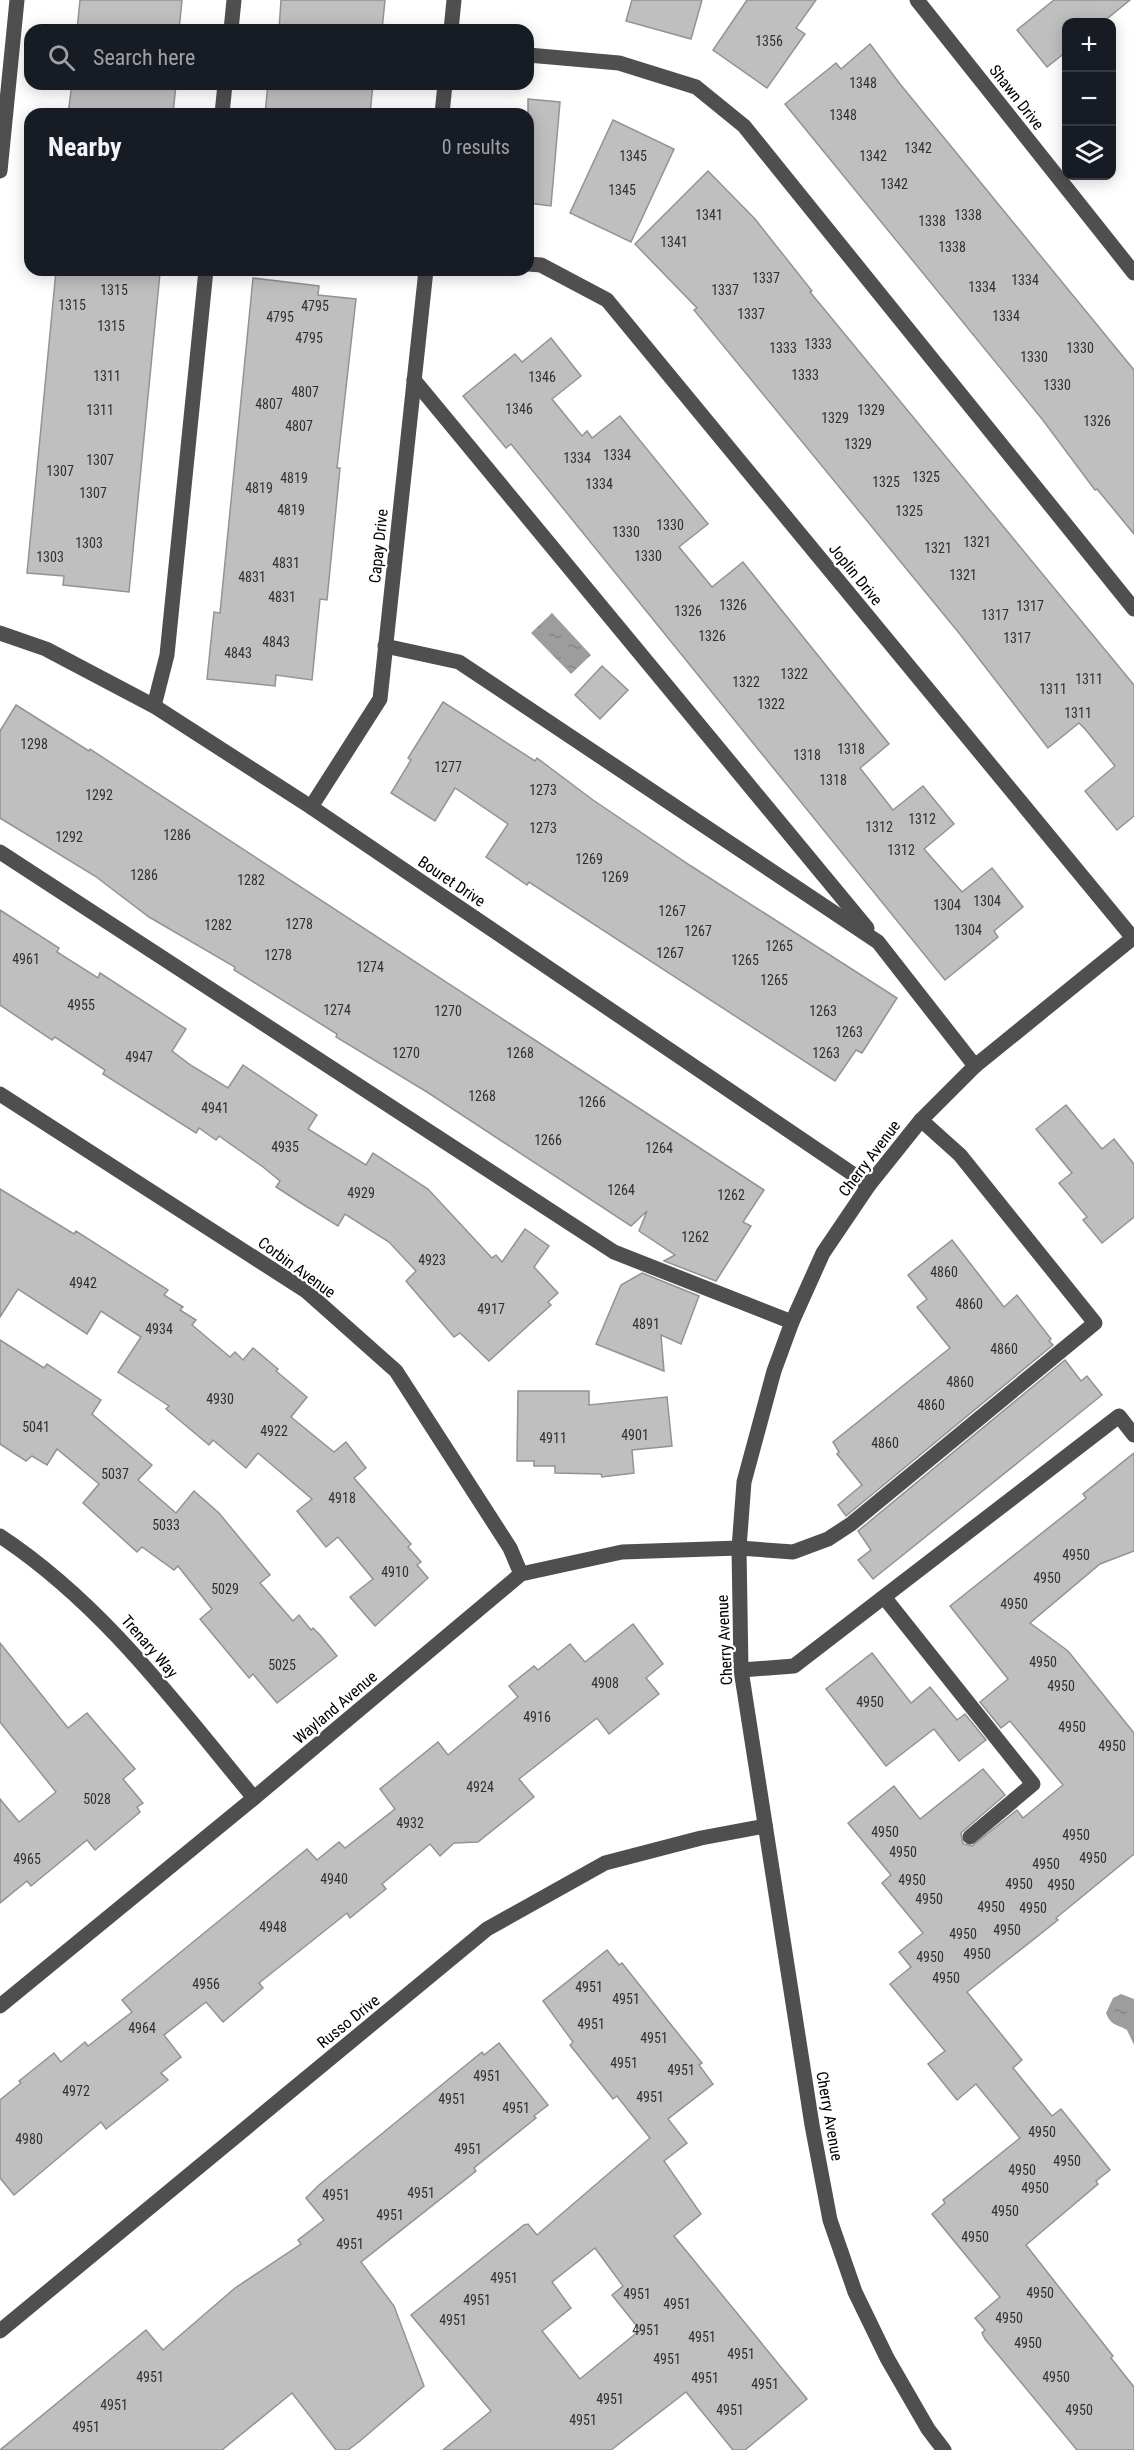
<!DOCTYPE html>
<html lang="en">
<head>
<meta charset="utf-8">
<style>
  body { margin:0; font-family:"Roboto Condensed",sans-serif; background:#20242c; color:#f1f3f6 }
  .controls { position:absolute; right:18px; top:18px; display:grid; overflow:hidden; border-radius:12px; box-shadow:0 3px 15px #0003 }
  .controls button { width:54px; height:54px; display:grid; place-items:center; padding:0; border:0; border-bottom:2px solid #363941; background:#171b24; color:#f1f3f6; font:30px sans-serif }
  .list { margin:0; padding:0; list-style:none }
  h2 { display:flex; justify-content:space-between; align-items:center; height:78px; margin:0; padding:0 24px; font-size:26px }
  h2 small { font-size:20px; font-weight:400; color:#9ea1a6 }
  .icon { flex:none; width:33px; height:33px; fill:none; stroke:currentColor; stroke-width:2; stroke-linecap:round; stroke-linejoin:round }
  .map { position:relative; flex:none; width:1134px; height:2450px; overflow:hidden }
  .search { position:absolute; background:#171b24; box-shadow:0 3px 15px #0003; left:24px; top:24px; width:510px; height:66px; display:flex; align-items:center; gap:15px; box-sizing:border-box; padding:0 21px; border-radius:18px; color:#9ea1a6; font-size:22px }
  .panel { position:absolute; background:#171b24; box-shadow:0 3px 15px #0003; left:24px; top:108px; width:510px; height:168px; border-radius:18px }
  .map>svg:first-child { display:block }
</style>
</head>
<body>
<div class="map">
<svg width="1134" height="2450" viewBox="0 0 1134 2450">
  <defs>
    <pattern id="water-ripples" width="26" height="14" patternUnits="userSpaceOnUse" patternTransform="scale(1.5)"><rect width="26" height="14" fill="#9d9d9d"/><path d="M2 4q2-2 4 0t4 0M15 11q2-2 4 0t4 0" fill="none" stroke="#858585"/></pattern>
  </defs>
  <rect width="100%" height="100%" fill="#fff"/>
  <g fill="url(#water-ripples)">
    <polygon points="552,613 591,655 571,674 531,633"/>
    <path d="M 1121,1994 L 1134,1999 L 1134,2045 L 1127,2030 C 1117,2024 1111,2026 1106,2013 L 1113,1998 Z"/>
  </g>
  <g fill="#bfbfbf" stroke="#939393" stroke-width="1.5" fill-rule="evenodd">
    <polygon points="80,0 182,0 179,30 77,30"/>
    <polygon points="281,0 385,0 382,30 279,30"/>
    <polygon points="632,0 702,0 691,39 626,21"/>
    <polygon points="747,0 816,0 796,28 805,34 767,88 713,50"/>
    <polygon points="1054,0 1130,0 1103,22 1066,22 1066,52 1047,67 1017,30"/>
    <polygon points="870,44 900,84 1134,370 1134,534 1097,489 1095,490 1042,419 785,104 836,63 841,69"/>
    <polygon points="72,84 176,84 173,114 68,114"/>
    <polygon points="268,84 373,84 370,114 265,114"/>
    <polygon points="528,99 560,102 551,206 528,203"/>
    <polygon points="613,120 674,149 631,242 570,213"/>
    <polygon points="708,171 755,219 812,291 810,292 1134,685 1134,816 1117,830 1085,791 1115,766 1085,729 1079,723 1048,748 959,633 694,310 697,308 635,244"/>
    <polygon points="93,270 160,273 129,592 63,585 64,576 27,573 56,271 93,275"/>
    <polygon points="253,278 319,286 318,295 356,299 337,468 340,468 327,600 320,599 312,680 276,675 275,686 207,679 214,612 220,613"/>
    <polygon points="551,338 581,376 552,399 582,436 587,431 592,438 620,416 708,524 679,547 712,587 743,562 889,744 860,768 893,810 923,786 954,824 924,849 962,892 992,868 1023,907 994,931 998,937 945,980 511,444 506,448 463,396 515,354 522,362"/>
    <polygon points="602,666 628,690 600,719 575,695"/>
    <polygon points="443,702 535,761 537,758 593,800 691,866 897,998 862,1053 856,1050 835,1081 529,882 527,885 486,857 508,824 455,788 435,821 391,793 411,760 408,758"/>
    <polygon points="16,705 89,751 90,749 764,1190 743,1222 751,1226 716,1281 664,1261 675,1255 639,1231 647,1211 631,1226 427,1092 336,1037 337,1034 234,970 235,967 149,917 95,876 0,818 0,731"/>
    <polygon points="0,910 59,948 57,952 98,978 100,973 186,1029 172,1051 192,1066 228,1088 243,1065 317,1115 308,1129 366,1165 373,1153 428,1189 492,1258 496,1255 502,1262 525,1229 549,1246 534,1267 558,1293 548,1302 551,1305 489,1361 460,1333 454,1337 406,1281 416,1271 389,1242 345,1214 338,1226 304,1205 276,1187 280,1181 263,1167 219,1136 216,1140 199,1128 196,1133 103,1074 105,1070 55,1037 52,1040 0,1005"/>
    <polygon points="1066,1105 1102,1149 1114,1139 1134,1164 1134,1217 1102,1243 1083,1220 1087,1217 1059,1183 1072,1173 1036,1129"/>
    <polygon points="0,1189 74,1234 76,1231 168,1290 164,1295 183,1307 180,1310 196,1320 192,1325 230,1357 235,1352 243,1360 253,1348 278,1369 276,1371 307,1397 291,1417 334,1452 346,1442 366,1468 354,1478 411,1544 408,1547 421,1562 417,1565 428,1578 375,1626 350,1597 373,1579 338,1537 326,1547 297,1511 312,1499 258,1453 246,1468 213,1440 209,1445 166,1409 169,1406 118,1372 141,1337 101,1311 87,1334 18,1289 0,1317"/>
    <polygon points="952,1240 1004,1307 1017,1295 1051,1339 1049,1341 1053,1345 846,1516 838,1505 862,1485 837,1454 839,1452 833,1442 950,1348 917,1307 927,1299 908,1275"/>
    <polygon points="642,1273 699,1296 681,1344 661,1335 664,1371 596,1344 621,1285"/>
    <polygon points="0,1340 44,1368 47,1364 101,1400 92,1414 152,1465 138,1480 176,1513 194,1491 219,1513 270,1575 260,1583 293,1621 299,1615 311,1630 313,1628 320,1635 337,1656 277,1703 253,1674 249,1678 200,1619 212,1609 178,1566 174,1570 142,1547 137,1552 83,1503 99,1484 57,1449 47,1465 32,1456 26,1461 0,1444"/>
    <polygon points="1065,1360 1081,1381 1087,1376 1102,1395 873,1579 858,1560 871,1550 858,1531"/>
    <polygon points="518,1391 589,1391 589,1405 667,1397 672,1446 632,1450 634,1473 602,1477 601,1474 555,1473 555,1466 534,1466 534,1461 517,1461"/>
    <polygon points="1134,1453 1134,1551 1100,1564 1030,1623 1068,1651 1134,1733 1134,1854 1056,1918 1058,1920 967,1992 1022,2060 1013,2068 1052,2116 1061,2109 1110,2170 1096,2181 1098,2184 1026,2245 1113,2356 1111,2358 1134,2387 1134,2450 1077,2450 985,2339 982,2333 985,2330 975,2318 1000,2297 932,2214 945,2203 943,2200 1020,2138 976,2084 957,2100 928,2064 945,2051 890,1984 911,1967 899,1952 923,1933 882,1883 891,1875 848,1823 894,1786 920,1819 983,1769 1005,1795 961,1833 963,1844 972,1846 1017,1810 1023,1818 1063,1785 1010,1721 1001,1728 980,1702 1008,1679 950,1606 1086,1498 1083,1494"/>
    <polygon points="633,1624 663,1664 646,1678 659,1694 609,1734 597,1718 519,1779 534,1797 478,1842 454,1843 440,1856 430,1844 382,1884 386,1889 350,1918 347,1913 259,1983 263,1988 223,2022 206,2002 164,2035 181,2057 161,2073 168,2080 106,2129 101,2122 14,2195 0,2178 0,2100 21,2083 19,2081 54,2053 61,2062 85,2042 88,2046 132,2012 122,2000 307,1849 317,1860 339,1842 345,1848 395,1809 380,1789 438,1742 448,1755 518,1697 509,1686 534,1666 538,1670 570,1644 585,1662"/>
    <polygon points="0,1643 68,1728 87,1713 135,1769 123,1779 143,1803 137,1807 140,1812 95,1850 87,1840 31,1886 27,1881 0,1903 0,1799 19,1822 56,1792 0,1722"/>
    <polygon points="872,1653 911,1703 930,1687 957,1720 965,1714 986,1740 959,1761 934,1729 886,1766 826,1689"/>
    <path d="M 607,1950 L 619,1965 L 622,1963 L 672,2026 L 702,2063 L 699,2065 L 713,2084 L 668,2119 L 687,2143 L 664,2161 L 701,2214 L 674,2236 L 807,2399 L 745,2450 L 733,2450 L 686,2392 L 611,2450 L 443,2450 L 491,2411 L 411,2315 L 524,2225 L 528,2224 L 537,2235 L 650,2138 L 617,2096 L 613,2099 L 570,2045 L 573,2042 L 543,2001 ZM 595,2248 L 623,2286 L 612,2295 L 640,2330 L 580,2379 L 542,2331 L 571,2308 L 552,2282 Z"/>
    <polygon points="499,2043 548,2105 534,2116 536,2118 474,2168 476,2171 361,2262 394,2306 424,2386 360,2441 348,2450 336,2450 292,2393 222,2450 0,2450 146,2330 163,2350 235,2288 301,2244 298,2240 324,2220 306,2198 319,2185 482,2052 484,2055"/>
  </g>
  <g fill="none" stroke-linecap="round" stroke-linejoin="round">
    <g stroke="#4f4f4f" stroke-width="15">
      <polyline points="917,0 1134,273"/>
      <polyline points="231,30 234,0"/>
      <polyline points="451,30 454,0"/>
      <polyline points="528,55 619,63 696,87 744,126 1134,609"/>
      <polyline points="222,114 225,84"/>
      <polyline points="442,114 445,84"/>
      <polyline points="0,171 17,0"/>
      <polyline points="528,264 541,265 607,300 1133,938"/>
      <polyline points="414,380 867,928"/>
      <polyline points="0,633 46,649 154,706 311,807 869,1185"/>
      <polyline points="385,646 459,662 878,942 975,1066"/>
      <polyline points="154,706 167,655 206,270"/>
      <polyline points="311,807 380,699 426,270"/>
      <polyline points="0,852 614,1252 792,1322"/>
      <polyline points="0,1094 306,1291 396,1371 510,1548 521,1574"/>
      <path d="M 0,1536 C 103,1604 176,1704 254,1798"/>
      <polyline points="884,1597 1033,1784 970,1837"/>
      <polyline points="741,1670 794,1666 1119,1416 1134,1435"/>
      <polyline points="0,2006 254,1798 521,1574 622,1552 739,1548 793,1552 828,1539 851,1524 1095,1323 960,1155 921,1120"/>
      <polyline points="0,2331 487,1929 605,1863 701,1838 765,1826"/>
      <polyline points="944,2450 928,2429 887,2358 855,2292 830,2220 812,2125 741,1670 739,1548 744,1482 774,1371 792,1322 823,1253 869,1185 921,1120 975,1066 1134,937"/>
    </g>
  </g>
  <g text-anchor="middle" stroke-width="4.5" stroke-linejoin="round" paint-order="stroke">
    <g font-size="14" fill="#303030">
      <text x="769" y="46">1356</text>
      <text x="863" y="88">1348</text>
      <text x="843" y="120">1348</text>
      <text x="918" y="153">1342</text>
      <text x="633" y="161">1345</text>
      <text x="873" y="161">1342</text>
      <text x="894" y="189">1342</text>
      <text x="622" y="195">1345</text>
      <text x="709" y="220">1341</text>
      <text x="968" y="220">1338</text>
      <text x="932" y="226">1338</text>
      <text x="674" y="247">1341</text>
      <text x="952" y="252">1338</text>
      <text x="766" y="283">1337</text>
      <text x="1025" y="285">1334</text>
      <text x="982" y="292">1334</text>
      <text x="114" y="295">1315</text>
      <text x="725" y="295">1337</text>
      <text x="72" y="310">1315</text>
      <text x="315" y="311">4795</text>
      <text x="751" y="319">1337</text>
      <text x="1006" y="321">1334</text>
      <text x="280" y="322">4795</text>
      <text x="111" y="331">1315</text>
      <text x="309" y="343">4795</text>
      <text x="818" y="349">1333</text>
      <text x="783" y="353">1333</text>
      <text x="1080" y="353">1330</text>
      <text x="1034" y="362">1330</text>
      <text x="805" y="380">1333</text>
      <text x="107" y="381">1311</text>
      <text x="542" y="382">1346</text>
      <text x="1057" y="390">1330</text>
      <text x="305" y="397">4807</text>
      <text x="269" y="409">4807</text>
      <text x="519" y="414">1346</text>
      <text x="100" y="415">1311</text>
      <text x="871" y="415">1329</text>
      <text x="835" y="423">1329</text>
      <text x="1097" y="426">1326</text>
      <text x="299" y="431">4807</text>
      <text x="858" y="449">1329</text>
      <text x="617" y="460">1334</text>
      <text x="577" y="463">1334</text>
      <text x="100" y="465">1307</text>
      <text x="60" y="476">1307</text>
      <text x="926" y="482">1325</text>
      <text x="294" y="483">4819</text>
      <text x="886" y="487">1325</text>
      <text x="599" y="489">1334</text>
      <text x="259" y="493">4819</text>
      <text x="93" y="498">1307</text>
      <text x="291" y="515">4819</text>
      <text x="909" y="516">1325</text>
      <text x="670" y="530">1330</text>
      <text x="626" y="537">1330</text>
      <text x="977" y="547">1321</text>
      <text x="89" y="548">1303</text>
      <text x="938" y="553">1321</text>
      <text x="648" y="561">1330</text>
      <text x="50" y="562">1303</text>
      <text x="286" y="568">4831</text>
      <text x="963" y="580">1321</text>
      <text x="252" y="582">4831</text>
      <text x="282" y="602">4831</text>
      <text x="733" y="610">1326</text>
      <text x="1030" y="611">1317</text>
      <text x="688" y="616">1326</text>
      <text x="995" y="620">1317</text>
      <text x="712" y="641">1326</text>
      <text x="1017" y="643">1317</text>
      <text x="276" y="647">4843</text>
      <text x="238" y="658">4843</text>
      <text x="794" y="679">1322</text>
      <text x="1089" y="684">1311</text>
      <text x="746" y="687">1322</text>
      <text x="1053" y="694">1311</text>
      <text x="771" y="709">1322</text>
      <text x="1078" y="718">1311</text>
      <text x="34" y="749">1298</text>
      <text x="851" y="754">1318</text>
      <text x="807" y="760">1318</text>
      <text x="448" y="772">1277</text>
      <text x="833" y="785">1318</text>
      <text x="543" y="795">1273</text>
      <text x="99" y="800">1292</text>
      <text x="922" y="824">1312</text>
      <text x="879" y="832">1312</text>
      <text x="543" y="833">1273</text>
      <text x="177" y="840">1286</text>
      <text x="69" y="842">1292</text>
      <text x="901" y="855">1312</text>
      <text x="589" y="864">1269</text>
      <text x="144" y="880">1286</text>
      <text x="615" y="882">1269</text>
      <text x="251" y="885">1282</text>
      <text x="987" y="906">1304</text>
      <text x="947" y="910">1304</text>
      <text x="672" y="916">1267</text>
      <text x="299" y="929">1278</text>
      <text x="218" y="930">1282</text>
      <text x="968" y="935">1304</text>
      <text x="698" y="936">1267</text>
      <text x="779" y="951">1265</text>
      <text x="670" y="958">1267</text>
      <text x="278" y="960">1278</text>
      <text x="26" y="964">4961</text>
      <text x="745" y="965">1265</text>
      <text x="370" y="972">1274</text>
      <text x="774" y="985">1265</text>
      <text x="81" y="1010">4955</text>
      <text x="337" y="1015">1274</text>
      <text x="448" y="1016">1270</text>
      <text x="823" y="1016">1263</text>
      <text x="849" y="1037">1263</text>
      <text x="406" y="1058">1270</text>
      <text x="520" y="1058">1268</text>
      <text x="826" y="1058">1263</text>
      <text x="139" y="1062">4947</text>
      <text x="482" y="1101">1268</text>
      <text x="592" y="1107">1266</text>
      <text x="215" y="1113">4941</text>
      <text x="548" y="1145">1266</text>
      <text x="285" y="1152">4935</text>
      <text x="659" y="1153">1264</text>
      <text x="621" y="1195">1264</text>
      <text x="361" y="1198">4929</text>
      <text x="731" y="1200">1262</text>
      <text x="695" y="1242">1262</text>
      <text x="432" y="1265">4923</text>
      <text x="944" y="1277">4860</text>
      <text x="83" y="1288">4942</text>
      <text x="969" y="1309">4860</text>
      <text x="491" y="1314">4917</text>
      <text x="646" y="1329">4891</text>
      <text x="159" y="1334">4934</text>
      <text x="1004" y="1354">4860</text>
      <text x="960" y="1387">4860</text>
      <text x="220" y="1404">4930</text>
      <text x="931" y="1410">4860</text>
      <text x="36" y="1432">5041</text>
      <text x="274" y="1436">4922</text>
      <text x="635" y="1440">4901</text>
      <text x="553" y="1443">4911</text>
      <text x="885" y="1448">4860</text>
      <text x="115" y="1479">5037</text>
      <text x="342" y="1503">4918</text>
      <text x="166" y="1530">5033</text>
      <text x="1076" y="1560">4950</text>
      <text x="395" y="1577">4910</text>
      <text x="1047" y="1583">4950</text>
      <text x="225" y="1594">5029</text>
      <text x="1014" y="1609">4950</text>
      <text x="1043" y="1667">4950</text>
      <text x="282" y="1670">5025</text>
      <text x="605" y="1688">4908</text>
      <text x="1061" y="1691">4950</text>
      <text x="870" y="1707">4950</text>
      <text x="537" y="1722">4916</text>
      <text x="1072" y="1732">4950</text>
      <text x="1112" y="1751">4950</text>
      <text x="480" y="1792">4924</text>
      <text x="97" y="1804">5028</text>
      <text x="410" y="1828">4932</text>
      <text x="885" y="1837">4950</text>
      <text x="1076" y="1840">4950</text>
      <text x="903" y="1857">4950</text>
      <text x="1093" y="1863">4950</text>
      <text x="27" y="1864">4965</text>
      <text x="1046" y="1869">4950</text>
      <text x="334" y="1884">4940</text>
      <text x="912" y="1885">4950</text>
      <text x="1019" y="1889">4950</text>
      <text x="1061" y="1890">4950</text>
      <text x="929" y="1904">4950</text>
      <text x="991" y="1912">4950</text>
      <text x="1033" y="1913">4950</text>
      <text x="273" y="1932">4948</text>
      <text x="1007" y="1935">4950</text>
      <text x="963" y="1939">4950</text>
      <text x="977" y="1959">4950</text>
      <text x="930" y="1962">4950</text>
      <text x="946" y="1983">4950</text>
      <text x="206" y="1989">4956</text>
      <text x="589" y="1992">4951</text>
      <text x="626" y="2004">4951</text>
      <text x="591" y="2029">4951</text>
      <text x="142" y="2033">4964</text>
      <text x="654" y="2043">4951</text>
      <text x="624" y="2068">4951</text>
      <text x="681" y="2075">4951</text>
      <text x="487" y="2081">4951</text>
      <text x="76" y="2096">4972</text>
      <text x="650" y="2102">4951</text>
      <text x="452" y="2104">4951</text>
      <text x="516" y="2113">4951</text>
      <text x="1042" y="2137">4950</text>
      <text x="29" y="2144">4980</text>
      <text x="468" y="2154">4951</text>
      <text x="1067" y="2166">4950</text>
      <text x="1022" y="2175">4950</text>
      <text x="1035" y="2193">4950</text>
      <text x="421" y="2198">4951</text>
      <text x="336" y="2200">4951</text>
      <text x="1005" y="2216">4950</text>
      <text x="390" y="2220">4951</text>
      <text x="975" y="2242">4950</text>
      <text x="350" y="2249">4951</text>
      <text x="504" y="2283">4951</text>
      <text x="1040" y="2298">4950</text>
      <text x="637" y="2299">4951</text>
      <text x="477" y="2305">4951</text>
      <text x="677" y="2309">4951</text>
      <text x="1009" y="2323">4950</text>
      <text x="453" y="2325">4951</text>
      <text x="646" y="2335">4951</text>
      <text x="702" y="2342">4951</text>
      <text x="1028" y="2348">4950</text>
      <text x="741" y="2359">4951</text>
      <text x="667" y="2364">4951</text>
      <text x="150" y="2382">4951</text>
      <text x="1056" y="2382">4950</text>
      <text x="705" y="2383">4951</text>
      <text x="765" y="2389">4951</text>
      <text x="610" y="2404">4951</text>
      <text x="114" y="2410">4951</text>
      <text x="730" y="2415">4951</text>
      <text x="1079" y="2415">4950</text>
      <text x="583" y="2425">4951</text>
      <text x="86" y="2432">4951</text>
    </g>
    <g font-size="16" fill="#000" stroke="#fff">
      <text transform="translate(1017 97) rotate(52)" y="6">Shawn Drive</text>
      <text transform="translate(378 546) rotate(-84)" y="6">Capay Drive</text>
      <text transform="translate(856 574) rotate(51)" y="6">Joplin Drive</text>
      <text transform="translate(452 881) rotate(34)" y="6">Bouret Drive</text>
      <text transform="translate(869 1158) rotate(-53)" y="6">Cherry Avenue</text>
      <text transform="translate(297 1267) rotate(36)" y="6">Corbin Avenue</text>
      <text transform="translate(724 1640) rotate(-93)" y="6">Cherry Avenue</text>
      <text transform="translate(150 1646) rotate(49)" y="6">Trenary Way</text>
      <text transform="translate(335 1707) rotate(-40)" y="6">Wayland Avenue</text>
      <text transform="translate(348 2021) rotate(-39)" y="6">Russo Drive</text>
      <text transform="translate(830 2116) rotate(80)" y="6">Cherry Avenue</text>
    </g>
  </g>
</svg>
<div class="controls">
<button>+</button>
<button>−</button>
<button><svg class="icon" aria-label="layers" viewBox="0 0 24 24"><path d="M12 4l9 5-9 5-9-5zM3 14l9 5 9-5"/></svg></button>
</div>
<div class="search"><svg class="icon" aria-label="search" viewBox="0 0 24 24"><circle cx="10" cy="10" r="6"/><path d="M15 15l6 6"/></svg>Search here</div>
<section class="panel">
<h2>Nearby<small>0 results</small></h2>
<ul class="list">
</ul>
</section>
</div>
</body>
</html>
